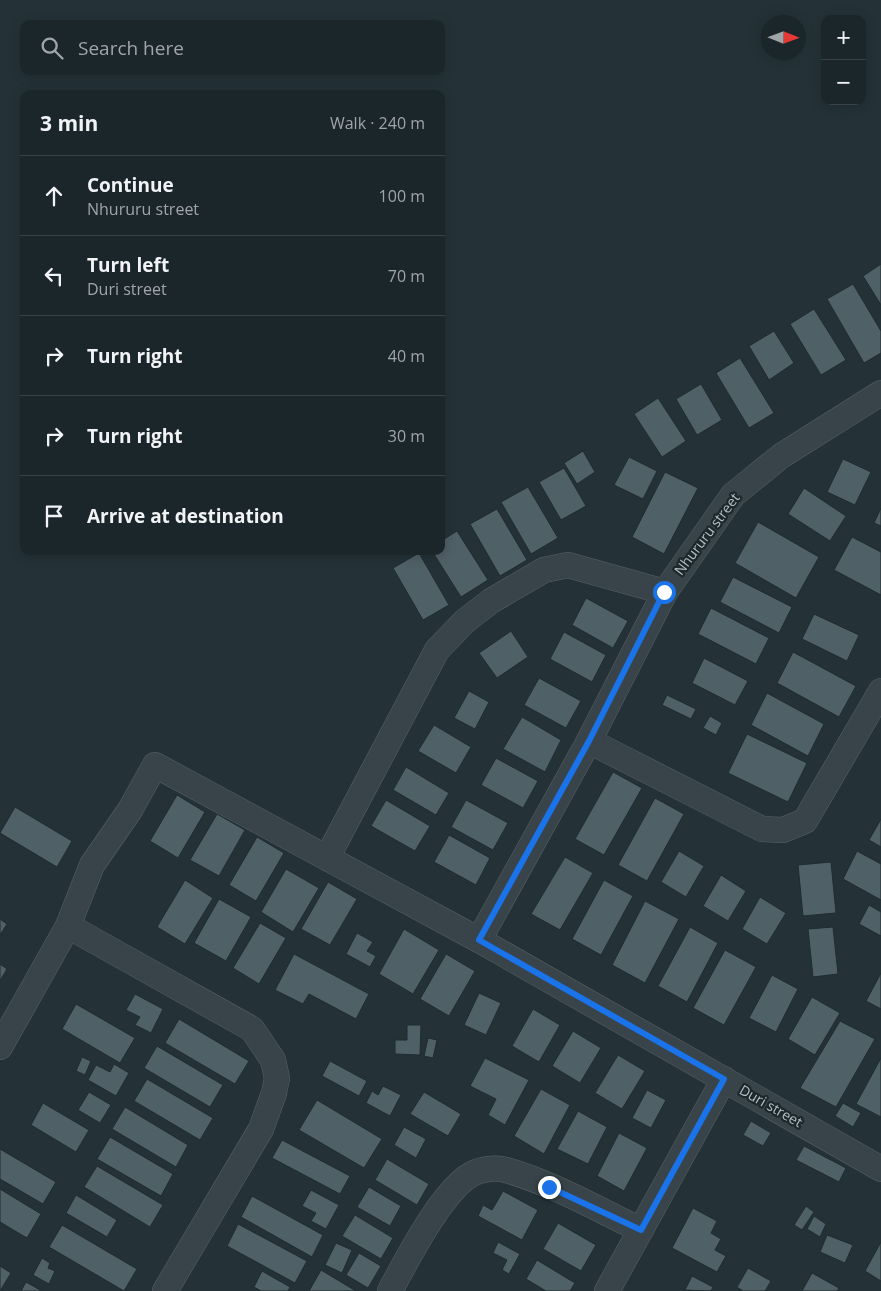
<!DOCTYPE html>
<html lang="en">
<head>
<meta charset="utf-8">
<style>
  body { margin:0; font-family:"Open Sans",sans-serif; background:#242e32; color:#f1f3f6 }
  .controls { position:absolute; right:15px; top:15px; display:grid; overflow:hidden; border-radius:10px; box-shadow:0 2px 12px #0003 }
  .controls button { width:45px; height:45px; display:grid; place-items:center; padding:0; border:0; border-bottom:1px solid #394347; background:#1b262a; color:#f1f3f6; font:25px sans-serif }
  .compass { position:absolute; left:761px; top:15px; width:45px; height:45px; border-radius:50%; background:#1b262a; box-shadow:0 2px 12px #0003; rotate:91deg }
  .stop { position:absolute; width:15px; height:15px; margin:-11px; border:4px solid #1a73e8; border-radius:50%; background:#fff }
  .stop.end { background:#1a73e8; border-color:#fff; box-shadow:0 1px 5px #0008 }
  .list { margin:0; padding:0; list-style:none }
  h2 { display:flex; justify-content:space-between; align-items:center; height:65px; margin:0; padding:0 20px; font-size:21px }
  h2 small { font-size:16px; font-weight:400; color:#a0a5a8 }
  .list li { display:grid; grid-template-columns:32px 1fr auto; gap:15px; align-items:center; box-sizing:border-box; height:80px; padding:0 20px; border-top:1px solid #394347 }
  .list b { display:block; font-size:19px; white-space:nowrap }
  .list p { margin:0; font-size:16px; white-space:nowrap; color:#a0a5a8 }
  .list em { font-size:16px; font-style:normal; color:#a0a5a8 }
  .icon { flex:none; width:28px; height:28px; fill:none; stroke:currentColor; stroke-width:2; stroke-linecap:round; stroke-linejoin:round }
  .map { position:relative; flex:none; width:881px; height:1291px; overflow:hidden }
  .search { position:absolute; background:#1b262a; box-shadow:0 2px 12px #0003; left:20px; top:20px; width:425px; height:55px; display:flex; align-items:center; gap:12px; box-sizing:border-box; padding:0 18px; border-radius:10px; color:#a0a5a8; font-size:19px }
  .panel { position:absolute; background:#1b262a; box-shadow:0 2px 12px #0003; left:20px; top:90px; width:425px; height:465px; border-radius:10px }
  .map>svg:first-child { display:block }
</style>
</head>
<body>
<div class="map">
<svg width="881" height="1291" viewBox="0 0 881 1291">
  <rect width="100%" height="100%" fill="#243238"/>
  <g fill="#506067" stroke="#1f2b2f">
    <polygon points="881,264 881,305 863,276"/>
    <polygon points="853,284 881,331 881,353 864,363 827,299"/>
    <polygon points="814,309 846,360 821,375 790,324"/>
    <polygon points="774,331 794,363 769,380 749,346"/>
    <polygon points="740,358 774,413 749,428 716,373"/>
    <polygon points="701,384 722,420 697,435 676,399"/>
    <polygon points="658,398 686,441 662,457 634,414"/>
    <polygon points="583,451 595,472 577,484 564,463"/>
    <polygon points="629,457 657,471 643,499 614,485"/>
    <polygon points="843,459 871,472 855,505 827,492"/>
    <polygon points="564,468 586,506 561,520 539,482"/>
    <polygon points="665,472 698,488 664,554 632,537"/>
    <polygon points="528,487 558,538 531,554 501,502"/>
    <polygon points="804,488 846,516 830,541 788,514"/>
    <polygon points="881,508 881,526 874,523"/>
    <polygon points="497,509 527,560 500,576 470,524"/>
    <polygon points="758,522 819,557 796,598 735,563"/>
    <polygon points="457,531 488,580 461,597 432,551 441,551 441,541"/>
    <polygon points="852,537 881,552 881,595 834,570"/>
    <polygon points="419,553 449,605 423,620 393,568"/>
    <polygon points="733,577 792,607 779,633 720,602"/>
    <polygon points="586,598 628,621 613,648 572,625"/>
    <polygon points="711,608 769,638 756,664 698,634"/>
    <polygon points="814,614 859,635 847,661 802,639"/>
    <polygon points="511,631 528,657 497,678 479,653"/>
    <polygon points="564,632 606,655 592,682 550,659"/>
    <polygon points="793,652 856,686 839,717 777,683"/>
    <polygon points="704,658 748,681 735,705 692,683"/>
    <polygon points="539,678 581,701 566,728 524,705"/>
    <polygon points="469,691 489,702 475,729 454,718"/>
    <polygon points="767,693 824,724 808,756 751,725"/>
    <polygon points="667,695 696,709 691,719 662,705"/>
    <polygon points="710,716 722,723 716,735 703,728"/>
    <polygon points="522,717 561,740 545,772 503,749"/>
    <polygon points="434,725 471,747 456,773 418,751"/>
    <polygon points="747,734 807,763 788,802 728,773"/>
    <polygon points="496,758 538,781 523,808 481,785"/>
    <polygon points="406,767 449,793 436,815 393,790"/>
    <polygon points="613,772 642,788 604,855 575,839"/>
    <polygon points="177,795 205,812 178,858 150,841"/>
    <polygon points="655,798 684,814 647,881 618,865"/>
    <polygon points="386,800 430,826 415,851 371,826"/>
    <polygon points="466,800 508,823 493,850 451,827"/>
    <polygon points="15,807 72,841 57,867 0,833"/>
    <polygon points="217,814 245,830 219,876 190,860"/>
    <polygon points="881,819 881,847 869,840"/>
    <polygon points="449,835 490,858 476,885 434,862"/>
    <polygon points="257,837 284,853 256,901 229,885"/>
    <polygon points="679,851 704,866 686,897 661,882"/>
    <polygon points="857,851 881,864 881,900 843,879"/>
    <polygon points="565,857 593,873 560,930 531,914"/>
    <polygon points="831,862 836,913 803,916 798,865"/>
    <polygon points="286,869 319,888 293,932 261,912"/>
    <polygon points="721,875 746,891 728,921 703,906"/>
    <polygon points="185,880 213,898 185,944 157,927"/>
    <polygon points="604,880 633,896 601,955 572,939"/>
    <polygon points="328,882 357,899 330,945 301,929"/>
    <polygon points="760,897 786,913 767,944 742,929"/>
    <polygon points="219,899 251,917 226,961 194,943"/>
    <polygon points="645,901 679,919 645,983 612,965"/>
    <polygon points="869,905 881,912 881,936 859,924"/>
    <polygon points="0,919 7,924 0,935"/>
    <polygon points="260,923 286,938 259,984 233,968"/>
    <polygon points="690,927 718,943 687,1002 658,986"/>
    <polygon points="833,927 838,974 813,977 808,929"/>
    <polygon points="404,929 439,950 413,994 379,974"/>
    <polygon points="357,933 373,942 367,951 376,956 370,967 346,954"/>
    <polygon points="725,950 756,967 724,1025 693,1008"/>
    <polygon points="294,954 369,994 356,1019 309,994 303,1004 275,990"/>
    <polygon points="446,954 475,971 449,1016 420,999"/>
    <polygon points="0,964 7,969 0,981"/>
    <polygon points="881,973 881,1009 866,1001"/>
    <polygon points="772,975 798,989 776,1032 749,1018"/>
    <polygon points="479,993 501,1003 486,1035 464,1025"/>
    <polygon points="135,994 163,1009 151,1033 135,1025 140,1017 126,1010"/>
    <polygon points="812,997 840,1013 815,1055 788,1039"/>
    <polygon points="76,1004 135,1038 120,1063 62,1029"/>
    <polygon points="533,1009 560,1025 539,1062 512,1046"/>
    <polygon points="179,1019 249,1061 235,1084 165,1043"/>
    <polygon points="840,1021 875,1039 836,1107 800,1088"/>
    <polygon points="407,1025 421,1025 420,1055 395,1054 395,1040 407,1040"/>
    <polygon points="573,1031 601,1048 580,1083 552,1066"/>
    <polygon points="428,1038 437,1040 433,1058 424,1056"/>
    <polygon points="157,1046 223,1085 210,1107 144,1068"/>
    <polygon points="618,1055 645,1071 622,1109 595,1093"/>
    <polygon points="82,1057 91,1061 85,1075 76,1071"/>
    <polygon points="485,1058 529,1080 505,1125 488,1115 496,1099 470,1086"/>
    <polygon points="881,1058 881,1117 856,1104"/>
    <polygon points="330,1061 367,1081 359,1096 322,1076"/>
    <polygon points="114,1064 129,1073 116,1096 88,1080 96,1065 110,1072"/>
    <polygon points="147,1079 213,1118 200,1140 134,1101"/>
    <polygon points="383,1086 401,1095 390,1116 366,1103 372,1091 378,1095"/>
    <polygon points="541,1089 570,1105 544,1154 514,1136"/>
    <polygon points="647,1090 666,1100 651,1128 632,1118"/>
    <polygon points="89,1092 111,1105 100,1123 78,1110"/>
    <polygon points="424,1092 461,1114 448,1136 410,1114"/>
    <polygon points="317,1100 382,1139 364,1168 299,1130"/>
    <polygon points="43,1103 89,1130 76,1152 31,1125"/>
    <polygon points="843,1103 861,1113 853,1127 835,1116"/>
    <polygon points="125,1107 188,1145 176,1167 112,1129"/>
    <polygon points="578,1111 607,1127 588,1164 557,1149"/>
    <polygon points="751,1121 771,1133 763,1146 743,1135"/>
    <polygon points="404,1127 426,1139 416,1158 394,1145"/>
    <polygon points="619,1133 647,1148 624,1191 597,1176"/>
    <polygon points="110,1137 173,1174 161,1196 97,1159"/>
    <polygon points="282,1140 350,1176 340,1194 272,1158"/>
    <polygon points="804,1146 846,1168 839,1182 796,1160"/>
    <polygon points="0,1149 56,1182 43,1204 0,1179"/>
    <polygon points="387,1159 429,1184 417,1205 375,1180"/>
    <polygon points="97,1166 163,1205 150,1227 84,1187"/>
    <polygon points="369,1187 401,1206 390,1226 357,1207"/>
    <polygon points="0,1189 41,1214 27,1238 0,1222"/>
    <polygon points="311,1190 339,1205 326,1229 311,1221 316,1213 302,1206"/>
    <polygon points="503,1191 538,1210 522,1240 478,1216 483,1205 492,1210"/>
    <polygon points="76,1195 117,1220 107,1237 66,1213"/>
    <polygon points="252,1196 323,1235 312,1257 241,1217"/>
    <polygon points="806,1206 814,1212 802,1230 794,1225"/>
    <polygon points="693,1208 717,1221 711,1233 721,1239 715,1250 726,1256 717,1272 672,1248"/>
    <polygon points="355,1215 393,1238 381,1259 342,1236"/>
    <polygon points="814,1216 826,1224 820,1237 807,1229"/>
    <polygon points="558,1223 596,1245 581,1271 543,1249"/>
    <polygon points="238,1224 307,1261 295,1283 227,1246"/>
    <polygon points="62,1225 137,1269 124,1291 49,1247"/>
    <polygon points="827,1235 853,1245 845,1263 820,1252"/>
    <polygon points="498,1242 520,1254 509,1274 502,1270 507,1260 493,1253"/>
    <polygon points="881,1242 881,1281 865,1271"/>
    <polygon points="336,1243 352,1250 342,1273 325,1265"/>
    <polygon points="359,1253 381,1266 368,1288 346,1275"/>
    <polygon points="42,1258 50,1263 48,1268 55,1271 49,1284 33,1275"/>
    <polygon points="537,1260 575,1283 570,1291 546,1291 526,1279"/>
    <polygon points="0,1266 11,1273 0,1291"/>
    <polygon points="748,1268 771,1281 765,1291 743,1291 737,1287"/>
    <polygon points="321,1270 356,1291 309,1291"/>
    <polygon points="262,1271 290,1287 288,1291 261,1291 254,1287"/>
    <polygon points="812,1273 839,1288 837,1291 802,1291"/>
    <polygon points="692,1276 713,1287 711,1291 685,1290"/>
    <polygon points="26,1282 42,1291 21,1291"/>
  </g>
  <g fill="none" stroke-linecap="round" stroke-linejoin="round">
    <defs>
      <g id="minor">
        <polyline points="589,741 762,829 783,830 805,821 881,691"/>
        <polyline points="327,858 437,650 465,621 491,601 544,570 568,565 665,592"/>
        <polyline points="479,940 589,741 665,592 733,495 781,456 881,393"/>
        <polyline points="0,1047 68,926"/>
        <polyline points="165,1291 261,1129 274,1093 277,1078 273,1060 252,1029 68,926 92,865 130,810 155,765 479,940 881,1169"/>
        <path d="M 390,1291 C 406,1261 443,1189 472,1174 C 481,1169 496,1167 506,1170 C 552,1183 597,1209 641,1230"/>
        <polyline points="607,1291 724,1079"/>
      </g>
    </defs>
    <use href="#minor" stroke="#566267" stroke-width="26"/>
    <use href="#minor" stroke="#384449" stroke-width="25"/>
  </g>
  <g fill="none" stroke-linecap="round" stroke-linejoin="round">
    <polyline stroke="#1a73e8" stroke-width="6" points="549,1187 641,1230 724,1079 479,940 589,741 664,592"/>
  </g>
  <g text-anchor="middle" stroke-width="4.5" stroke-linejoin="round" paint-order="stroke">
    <g font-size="14" fill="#b3bfc5" stroke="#1d282d">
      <text transform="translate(707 534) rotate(-53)" y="5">Nhururu street</text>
      <text transform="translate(771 1106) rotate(30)" y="5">Duri street</text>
    </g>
  </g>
</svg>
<div class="controls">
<button>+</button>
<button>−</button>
</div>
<svg class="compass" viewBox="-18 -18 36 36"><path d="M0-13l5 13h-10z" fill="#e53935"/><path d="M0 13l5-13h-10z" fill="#a0a5a8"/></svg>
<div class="stop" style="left:664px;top:592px"></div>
<div class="stop end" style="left:549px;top:1187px"></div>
<div class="search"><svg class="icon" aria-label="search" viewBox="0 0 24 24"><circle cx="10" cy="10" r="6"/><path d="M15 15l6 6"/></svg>Search here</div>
<section class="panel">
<h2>3 min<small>Walk · 240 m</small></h2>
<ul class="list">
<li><svg class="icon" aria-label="ahead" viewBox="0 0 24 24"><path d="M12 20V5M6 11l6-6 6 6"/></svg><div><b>Continue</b><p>Nhururu street</p></div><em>100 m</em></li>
<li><svg class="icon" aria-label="left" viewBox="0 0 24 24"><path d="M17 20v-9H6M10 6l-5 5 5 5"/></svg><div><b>Turn left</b><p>Duri street</p></div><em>70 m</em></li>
<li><svg class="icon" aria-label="right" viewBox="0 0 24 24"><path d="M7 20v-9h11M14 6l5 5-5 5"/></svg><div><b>Turn right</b></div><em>40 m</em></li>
<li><svg class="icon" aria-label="right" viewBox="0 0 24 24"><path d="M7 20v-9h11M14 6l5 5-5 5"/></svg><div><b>Turn right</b></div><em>30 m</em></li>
<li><svg class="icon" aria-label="arrive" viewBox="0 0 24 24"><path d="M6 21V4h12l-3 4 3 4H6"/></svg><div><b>Arrive at destination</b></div></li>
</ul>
</section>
</div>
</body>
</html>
